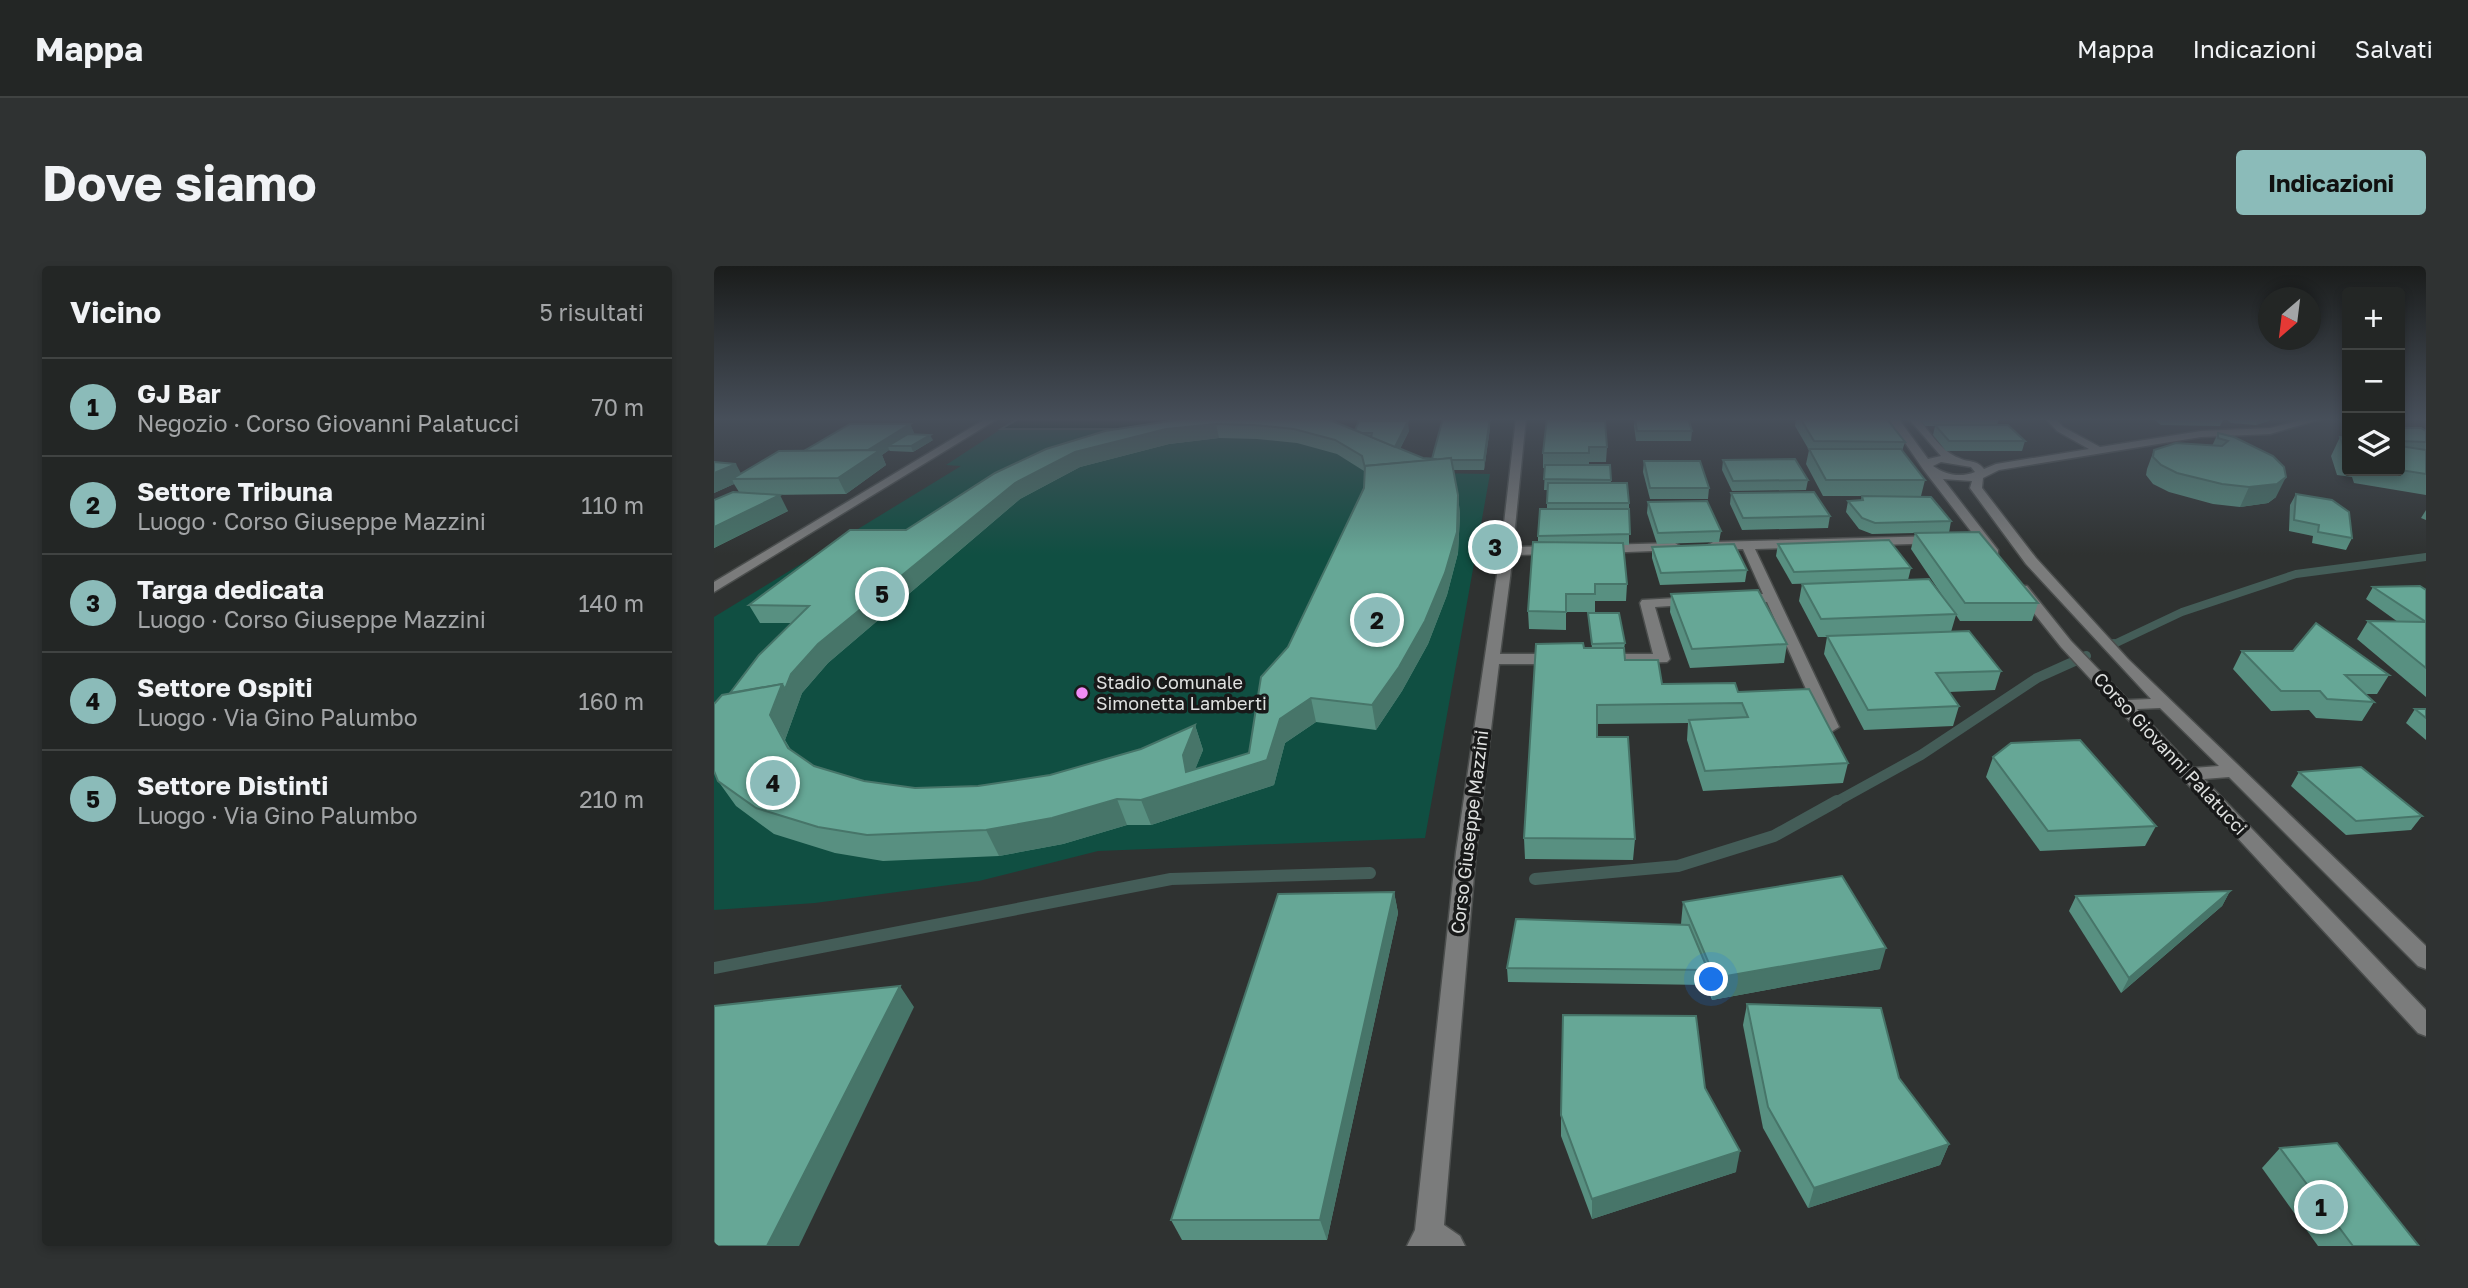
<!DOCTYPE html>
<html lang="it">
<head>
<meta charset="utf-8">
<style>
  body { margin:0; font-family:"Golos Text",sans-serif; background:#2f3232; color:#f1f3f6 }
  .controls { position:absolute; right:21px; top:21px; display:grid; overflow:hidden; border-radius:7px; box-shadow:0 4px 10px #0003 }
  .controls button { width:63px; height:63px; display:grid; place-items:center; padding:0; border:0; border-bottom:2px solid #404342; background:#232625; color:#f1f3f6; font:35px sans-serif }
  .compass { position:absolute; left:1544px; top:21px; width:63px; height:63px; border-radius:50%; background:#232625; box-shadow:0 4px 10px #0003; rotate:208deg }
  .you { position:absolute; left:998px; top:714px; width:24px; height:24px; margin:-18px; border:5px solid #fff; border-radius:50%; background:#1a73e8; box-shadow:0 0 0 10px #1a73e833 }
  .badge { display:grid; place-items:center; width:46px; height:46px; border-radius:50%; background:#8bbbb9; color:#111; font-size:23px; font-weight:700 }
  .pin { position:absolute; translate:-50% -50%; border:4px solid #fff; box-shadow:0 2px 7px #0006 }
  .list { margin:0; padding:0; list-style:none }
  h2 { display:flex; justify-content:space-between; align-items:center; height:91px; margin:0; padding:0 28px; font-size:30px }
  h2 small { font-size:23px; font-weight:400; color:#a3a5a7 }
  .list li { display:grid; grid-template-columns:46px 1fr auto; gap:21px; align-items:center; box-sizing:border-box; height:98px; padding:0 28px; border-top:2px solid #404342 }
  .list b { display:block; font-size:26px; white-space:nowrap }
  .list p { margin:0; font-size:23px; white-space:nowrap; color:#a3a5a7 }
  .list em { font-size:23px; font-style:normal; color:#a3a5a7 }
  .icon { flex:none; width:38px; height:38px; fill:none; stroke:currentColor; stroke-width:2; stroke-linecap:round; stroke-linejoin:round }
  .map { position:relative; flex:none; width:1712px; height:980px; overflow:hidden; border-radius:7px }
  header { display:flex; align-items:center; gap:42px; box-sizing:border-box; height:98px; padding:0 35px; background:#232625; border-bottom:2px solid #404342 }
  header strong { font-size:33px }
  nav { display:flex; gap:38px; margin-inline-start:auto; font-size:24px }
  .intro { display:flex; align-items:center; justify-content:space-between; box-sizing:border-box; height:168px; padding:0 42px }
  h1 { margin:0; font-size:49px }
  .button { padding:18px 32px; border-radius:7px; background:#8bbbb9; color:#111; font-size:24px; font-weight:700 }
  main { display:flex; gap:42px; padding:0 42px }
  aside { flex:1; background:#232625; border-radius:7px; box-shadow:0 4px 10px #0003 }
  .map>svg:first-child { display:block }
</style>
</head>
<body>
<header>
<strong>Mappa</strong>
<nav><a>Mappa</a><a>Indicazioni</a><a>Salvati</a></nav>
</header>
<div class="intro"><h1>Dove siamo</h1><a class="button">Indicazioni</a></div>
<main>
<aside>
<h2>Vicino<small>5 risultati</small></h2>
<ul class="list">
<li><span class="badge">1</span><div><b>GJ Bar</b><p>Negozio · Corso Giovanni Palatucci</p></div><em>70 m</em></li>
<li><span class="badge">2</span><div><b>Settore Tribuna</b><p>Luogo · Corso Giuseppe Mazzini</p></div><em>110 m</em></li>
<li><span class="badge">3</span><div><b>Targa dedicata</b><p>Luogo · Corso Giuseppe Mazzini</p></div><em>140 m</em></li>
<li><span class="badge">4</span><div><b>Settore Ospiti</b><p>Luogo · Via Gino Palumbo</p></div><em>160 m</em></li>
<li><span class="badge">5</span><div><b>Settore Distinti</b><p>Luogo · Via Gino Palumbo</p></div><em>210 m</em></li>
</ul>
</aside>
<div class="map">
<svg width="1712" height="980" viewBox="0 0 1712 980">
  <rect width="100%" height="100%" fill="#2f3231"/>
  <polygon fill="#104f42" points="287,163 605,163 711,207 776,208 711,572 384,585 265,615 101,637 0,644 0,351 247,200 232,199"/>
  <polygon fill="#01241d" stroke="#445d58" stroke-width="2" points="306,152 541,152 532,163 287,163"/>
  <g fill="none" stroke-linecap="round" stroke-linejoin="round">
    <polyline stroke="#445d58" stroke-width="8" points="1396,380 1468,346 1582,308 1712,291"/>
    <g stroke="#445d58" stroke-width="10">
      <polyline points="1395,380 1400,378"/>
      <polyline points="1120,537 1207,489 1323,412 1372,390"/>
    </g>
    <g stroke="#445d58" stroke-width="12">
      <polyline points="821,613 964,600 1060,570 1123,535"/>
      <polyline points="0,702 457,613 656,607"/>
    </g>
    <defs>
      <g id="minor">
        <polygon points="273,152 285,152 0,326 0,316"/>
        <polygon points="802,152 812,152 799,281 842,280 848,284 842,288 799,289 786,388 845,388 853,393 845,398 785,398 762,586 730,959 746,970 751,980 693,980 701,964 742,586 788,275"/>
        <path d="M 1174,152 L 1184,152 L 1214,193 L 1227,190 L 1194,152 L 1204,152 C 1215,165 1228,186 1245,192 C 1255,197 1262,193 1270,203 L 1282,198 L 1375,183 L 1343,165 L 1331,152 L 1341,152 L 1349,161 L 1386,181 L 1487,165 L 1556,162 L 1595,152 L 1611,152 L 1556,168 L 1487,171 L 1285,204 L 1269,212 L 1268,222 L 1322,292 L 1414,393 L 1712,680 L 1712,703 L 1704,700 L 1515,511 L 1490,513 L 1712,744 L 1712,770 L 1704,767 L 1347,381 L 1303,326 L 1303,320 L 1313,320 L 1357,375 L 1414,434 L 1437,433 L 1312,298 L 1256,222 L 1258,215 L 1229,213 L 1284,284 L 1284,290 L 1276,290 L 1209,203 ZM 1227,196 L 1257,201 L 1261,206 C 1246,212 1232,209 1219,200 ZM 1446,442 L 1505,500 L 1479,502 L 1423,443 Z"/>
        <polygon points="1223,270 1227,271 1227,277 1041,283 1125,461 1117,466 1109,461 1053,336 1026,337 1019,333 1026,329 1049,328 1029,283 999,284 993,280 999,276"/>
        <polygon points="961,277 967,281 965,284 887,287 881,283 887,279"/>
        <polygon points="980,331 987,335 985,338 941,341 956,393 953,396 890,398 882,393 890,388 939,388 926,337 928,334"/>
      </g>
    </defs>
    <use href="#minor" stroke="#4b4e4d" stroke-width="3"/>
    <use href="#minor" fill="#7b7c7c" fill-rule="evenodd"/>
  </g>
  <g fill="#589081" fill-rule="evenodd">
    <path d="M 613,152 L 694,152 L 693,154 L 614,153 L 641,164 L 695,165 L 686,183 L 709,192 L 718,193 L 728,154 L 700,154 L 700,152 L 781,152 L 781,153 L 776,153 L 776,162 L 770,204 L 739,204 L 744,229 L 746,249 L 744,287 L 733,329 L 714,378 L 688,425 L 662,464 L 602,456 L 571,477 L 560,519 L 437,559 L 413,559 L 349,578 L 285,590 L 169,595 L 121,587 L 60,568 L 22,540 L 4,515 L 16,427 L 77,357 L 46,357 L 35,339 L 192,264 L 391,165 L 613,153 ZM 505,172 L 543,173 L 583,177 L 623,188 L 650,205 L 651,209 L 650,222 L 574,381 L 535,487 L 481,503 L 489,484 L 481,459 L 427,483 L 336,509 L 264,520 L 201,522 L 150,515 L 100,500 L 77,484 L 71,474 L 88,427 L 114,397 L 306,233 L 366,201 L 455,178 Z"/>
    <polygon points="833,152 884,152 893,181 892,196 875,196 875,199 896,199 897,217 915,237 915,279 909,279 913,318 912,335 881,335 881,346 852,346 852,364 815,363 814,345 824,276 824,270 833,243 833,224 830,224 831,202 829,202 829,187"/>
    <polygon points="921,152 978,165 977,175 922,175 920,160"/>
    <polygon points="1082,152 1172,152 1191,176 1188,185 1211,214 1207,230 1109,230 1092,198 1095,184 1081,160"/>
    <polygon points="1204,152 1285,152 1283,159 1311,175 1308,185 1232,185 1219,169 1221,160 1211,160"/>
    <polygon points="1438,152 1510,152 1506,160 1447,159"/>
    <polygon points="1512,152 1556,152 1554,155 1542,159 1517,157"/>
    <polygon points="196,158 200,167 198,168 219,174 199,186 176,185 175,184 168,189 172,199 132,228 55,229 74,245 0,282 0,234 25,226 20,218 0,227 0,196 27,208 90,185"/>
    <polygon points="1633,160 1633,205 1686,205 1686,162 1712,165 1712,229 1640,217 1638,211 1623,209 1617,190 1626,171 1632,172 1628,170"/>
    <polygon points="1504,167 1520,171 1562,231 1554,237 1526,241 1499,238 1455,226 1439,218 1432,209 1433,203 1440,184 1498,180"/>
    <polygon points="1009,194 1094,214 1092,224 1018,225 1008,204"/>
    <polygon points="930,195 995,222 994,233 936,233 929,206"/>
    <polygon points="1017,227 1116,250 1114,262 1028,264 1016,238"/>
    <polygon points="1582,228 1638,272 1632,284 1598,277 1599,270 1575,265 1576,239"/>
    <polygon points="1148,230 1237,255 1235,267 1324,337 1318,355 1246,355 1242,349 1237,366 1287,405 1281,424 1235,426 1245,440 1239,460 1150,464 1110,388 1113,371 1104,371 1085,335 1088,318 1236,341 1197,283 1201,267 1158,268 1145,263 1132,246 1134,235 1147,234"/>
    <polygon points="934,236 1007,265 1005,276 943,278 933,247"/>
    <polygon points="1712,244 1712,254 1707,252"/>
    <polygon points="1064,278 1197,302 1194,314 1078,318 1062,290"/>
    <polygon points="938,281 1033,304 1031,316 946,319 938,292"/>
    <polygon points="1659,321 1712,324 1712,431 1643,373 1654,355 1684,356 1652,333"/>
    <polygon points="957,328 1073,378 1070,397 976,402 956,346"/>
    <polygon points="874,347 911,377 910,383 911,394 948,418 1024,426 1134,497 1129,517 989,525 973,474 974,457 883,458 883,471 921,573 919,594 811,593 810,572 870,382 878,382"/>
    <polygon points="1528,385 1675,409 1663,428 1652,428 1660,436 1648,455 1602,452 1595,444 1557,445 1519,403"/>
    <polygon points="1701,443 1712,443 1712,474 1692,457"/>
    <polygon points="1279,491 1442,560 1431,580 1326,585 1272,511"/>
    <polygon points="1585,506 1708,550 1697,564 1632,569 1577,520"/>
    <polygon points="1516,625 1508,640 1407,727 1355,645 1362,630"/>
    <polygon points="680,626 684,647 613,974 468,974 457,954"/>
    <polygon points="969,636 1166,703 998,734 992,719 794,716 793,702 967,658"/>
    <polygon points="1033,738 1185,812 1235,878 1226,899 1094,942 1049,862 1029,759"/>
    <polygon points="847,849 1022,906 878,953 847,870"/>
    <polygon points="1566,882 1705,980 1604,980 1548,902"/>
  </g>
  <g fill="#477569">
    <polygon points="776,152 776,162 770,204 770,194"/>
    <polygon points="1545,152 1556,152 1554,155 1542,159"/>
    <polygon points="694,155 695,165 680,194 679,184"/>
    <polygon points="196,158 200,167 181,180 174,180 175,184 168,189 172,199 132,228 124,212 154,185"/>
    <polygon points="502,158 505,172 455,178 366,201 306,233 114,397 88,427 71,474 91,507 56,449 68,418 104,378 301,217 361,186 452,163"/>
    <polygon points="216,169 219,174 199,186 197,180"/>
    <polygon points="22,198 30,213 18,213 20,218 0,227 0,207"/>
    <polygon points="1572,211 1562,231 1554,237 1526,241 1535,221"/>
    <polygon points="66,229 74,245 0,282 0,261"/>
    <polygon points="744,229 746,249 744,287 733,329 714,378 688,425 662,464 658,439"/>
    <polygon points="597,432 602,456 571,477 560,519 437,559 427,534 472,506 469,489 481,459 489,484 477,514 553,494 566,453"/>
    <polygon points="403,533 413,559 349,578 285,590 272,564"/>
    <polygon points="1516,625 1508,640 1407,727 1415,712"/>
    <polygon points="680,626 684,647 613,974 606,954"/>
    <polygon points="1172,682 1166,703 998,734 1001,712"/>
    <polygon points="186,720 200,741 85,980 53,980"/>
    <polygon points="1235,878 1226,899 1094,942 1100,922"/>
    <polygon points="1026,885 1022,906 878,953 878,933"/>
  </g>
  <g fill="#66a796" stroke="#477569" stroke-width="2">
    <polygon points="474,152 611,152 709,192 722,193 722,194 651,200 651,202 648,190 621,174 580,163 540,159 502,158 452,163 361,186 301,217 104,378 77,408 71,423 68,418 16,427 45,389 95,340 35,339 136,264 192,264 281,207 332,183 391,165"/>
    <polygon points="729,152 776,152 770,194 737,194 737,192 722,194 722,193 718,193"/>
    <polygon points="833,152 868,152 868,155 891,155 893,181 875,181 875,187 829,187"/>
    <polygon points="921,152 974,152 978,165 923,165"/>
    <polygon points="1086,152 1172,152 1191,176 1100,175"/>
    <polygon points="645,155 694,155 681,181 657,171 658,167 648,167 641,164"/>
    <polygon points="136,158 196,158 154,184 90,185"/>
    <polygon points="1221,159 1294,159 1311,175 1235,175"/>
    <polygon points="1686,162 1707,162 1712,165 1712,176 1686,175"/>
    <polygon points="1504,167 1520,171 1559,190 1570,201 1572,211 1563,218 1535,221 1508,218 1463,207 1447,199 1439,191 1440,184 1462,177 1508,180 1514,175 1504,172"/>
    <polygon points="194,168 216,169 197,180 174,180"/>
    <polygon points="1626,171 1633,172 1633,190"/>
    <polygon points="1686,180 1712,184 1712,208 1686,204"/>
    <polygon points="1095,183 1187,183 1211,214 1112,214"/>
    <polygon points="166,184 124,212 18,213 65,185"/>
    <polygon points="737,192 744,229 743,266 731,307 711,355 685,401 658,439 597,432 566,453 553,494 427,534 403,533 338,552 272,564 153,569 104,561 42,542 4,515 0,505 0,438 8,429 68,418 56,449 74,482 100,500 150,515 201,522 264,520 336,509 427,483 481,459 469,489 472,506 535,487 547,411 574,381 650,222 651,200"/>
    <polygon points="1081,193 1094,214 1019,215 1009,194"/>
    <polygon points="930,195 986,195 995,222 936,222"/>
    <polygon points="0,196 22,198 0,207"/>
    <polygon points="831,199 896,199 897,214 830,213"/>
    <polygon points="834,217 913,217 915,237 833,237"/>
    <polygon points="19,226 66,229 0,261 0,234"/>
    <polygon points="1100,226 1116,250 1029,252 1017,227"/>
    <polygon points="1582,228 1618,234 1635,246 1638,272 1604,266 1605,259 1580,254"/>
    <polygon points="1148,230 1217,231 1237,255 1161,257 1148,252 1134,235 1149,234"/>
    <polygon points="993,235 1007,265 944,267 934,236"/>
    <polygon points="826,243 915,243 916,268 824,270"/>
    <polygon points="1265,266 1324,337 1251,337 1201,267"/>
    <polygon points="1175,274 1197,302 1080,306 1064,278"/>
    <polygon points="819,276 909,277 913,318 881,318 881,328 852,328 852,346 814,345"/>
    <polygon points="1020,278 1033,304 947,307 938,281"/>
    <polygon points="1215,313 1242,348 1107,353 1088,318"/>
    <polygon points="1706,320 1712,324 1712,356 1659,321"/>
    <polygon points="1044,324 1073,378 978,383 957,328"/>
    <polygon points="874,347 905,347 911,377 878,378"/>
    <polygon points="1654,355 1712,356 1712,402"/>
    <polygon points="1602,357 1675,409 1631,409 1660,436 1613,433 1606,425 1567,425 1528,385 1579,385"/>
    <polygon points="1255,365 1287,405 1222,407 1245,440 1154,444 1113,370"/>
    <polygon points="869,377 870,382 910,382 911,394 944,394 948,418 1021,417 1024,426 1095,423 1134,497 991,505 975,454 1034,451 1028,437 883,439 883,471 914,471 921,573 810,572 822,378"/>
    <polygon points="1701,443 1712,443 1712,452"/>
    <polygon points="1366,474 1442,560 1334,565 1279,491 1297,477"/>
    <polygon points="1647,501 1708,550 1642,555 1585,506"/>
    <polygon points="1128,610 1172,682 1001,712 969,636"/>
    <polygon points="1516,625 1415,712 1362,630"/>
    <polygon points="680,626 606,954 457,954 564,628"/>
    <polygon points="802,653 975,659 994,704 793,702"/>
    <polygon points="186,720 53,980 0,980 0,740"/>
    <polygon points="1033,738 1167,742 1185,812 1235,878 1100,922 1054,841"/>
    <polygon points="849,749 982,750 991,822 1026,885 878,933 847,849"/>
    <polygon points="1623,877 1705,980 1639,980 1566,882"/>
  </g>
  <linearGradient id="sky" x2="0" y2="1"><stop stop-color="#1a1c1b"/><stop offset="0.53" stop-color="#474f5a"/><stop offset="1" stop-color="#474f5a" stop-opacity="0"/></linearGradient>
  <rect width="1712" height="289" fill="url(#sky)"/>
  <circle fill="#f08bf5" stroke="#181919" stroke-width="2.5" cx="368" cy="427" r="7"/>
  <g text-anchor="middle" stroke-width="7" stroke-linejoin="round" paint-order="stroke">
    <g font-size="18" fill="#dfe1e0" stroke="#181919" text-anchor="start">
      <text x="382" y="423">Stadio Comunale<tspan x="382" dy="21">Simonetta Lamberti</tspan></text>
    </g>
    <g font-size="18" fill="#dfe1e0" stroke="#181919">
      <text transform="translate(1456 488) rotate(47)" y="6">Corso Giovanni Palatucci</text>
      <text transform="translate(756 566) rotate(-83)" y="6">Corso Giuseppe Mazzini</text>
    </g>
  </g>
</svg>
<div class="controls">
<button>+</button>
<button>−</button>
<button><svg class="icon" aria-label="layers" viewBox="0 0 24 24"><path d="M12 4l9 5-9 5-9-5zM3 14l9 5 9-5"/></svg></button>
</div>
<svg class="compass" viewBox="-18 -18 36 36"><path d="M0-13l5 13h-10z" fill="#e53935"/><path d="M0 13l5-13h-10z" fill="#a3a5a7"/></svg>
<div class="you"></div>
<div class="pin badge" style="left:1607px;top:941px">1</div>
<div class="pin badge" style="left:663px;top:354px">2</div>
<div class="pin badge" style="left:781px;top:281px">3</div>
<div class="pin badge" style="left:59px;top:517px">4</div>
<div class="pin badge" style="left:168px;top:328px">5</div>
</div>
</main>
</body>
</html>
